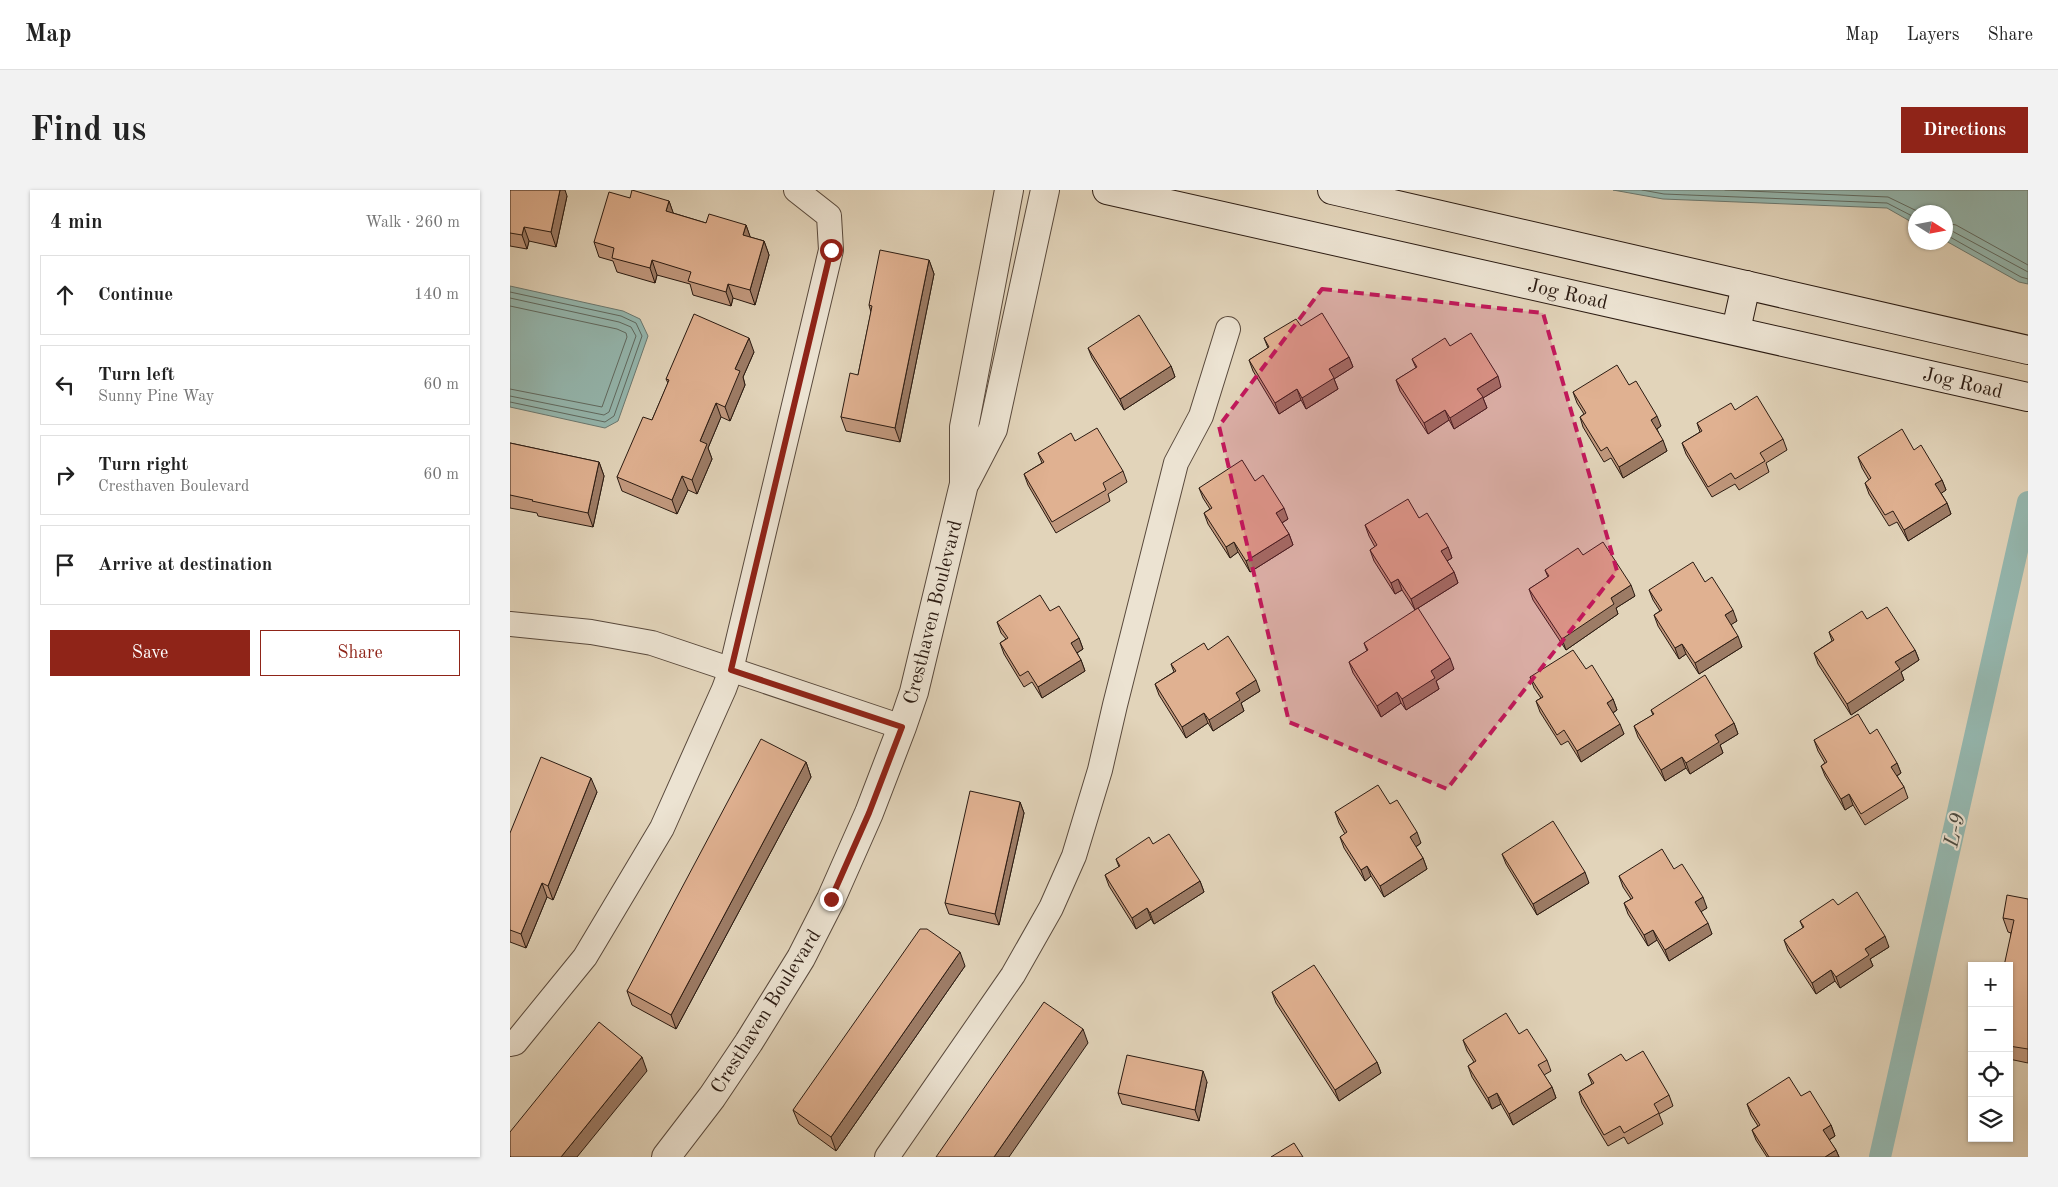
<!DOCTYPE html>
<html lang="en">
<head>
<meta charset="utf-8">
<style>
  body { margin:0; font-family:"Old Standard TT",serif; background:#f2f2f2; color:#222 }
  .controls { position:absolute; right:15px; bottom:15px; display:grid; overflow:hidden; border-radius:0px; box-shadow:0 1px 4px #0004 }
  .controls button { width:45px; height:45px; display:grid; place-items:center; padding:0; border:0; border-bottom:1px solid #e0e0e0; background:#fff; color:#222; font:25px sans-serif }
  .compass { position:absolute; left:1398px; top:15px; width:45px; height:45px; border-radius:50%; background:#fff; box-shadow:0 1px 4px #0004; rotate:101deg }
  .stop { position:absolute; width:15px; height:15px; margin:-11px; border:4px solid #8f2418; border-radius:50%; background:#fff }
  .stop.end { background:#8f2418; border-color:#fff; box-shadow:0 1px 5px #0008 }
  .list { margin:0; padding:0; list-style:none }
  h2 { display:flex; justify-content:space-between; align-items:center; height:65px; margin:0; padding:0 20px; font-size:21px }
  h2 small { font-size:16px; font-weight:400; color:#767676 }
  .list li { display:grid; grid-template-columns:32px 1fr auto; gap:15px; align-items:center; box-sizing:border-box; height:80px; margin:0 10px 10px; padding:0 10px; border:1px solid #e0e0e0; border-radius:0px }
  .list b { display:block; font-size:19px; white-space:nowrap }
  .list p { margin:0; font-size:16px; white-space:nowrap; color:#767676 }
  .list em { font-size:16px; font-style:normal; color:#767676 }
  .actions { display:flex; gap:10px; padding:15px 20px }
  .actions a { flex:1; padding:11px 0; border:1px solid #8f2418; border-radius:0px; text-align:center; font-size:18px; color:#8f2418 }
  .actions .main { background:#8f2418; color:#fff }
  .icon { flex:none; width:28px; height:28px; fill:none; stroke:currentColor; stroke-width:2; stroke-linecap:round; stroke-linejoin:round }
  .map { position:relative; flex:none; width:1518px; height:967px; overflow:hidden; border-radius:0px }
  header { display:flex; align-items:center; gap:30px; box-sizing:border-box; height:70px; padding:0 25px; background:#fff; border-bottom:1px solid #e0e0e0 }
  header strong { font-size:24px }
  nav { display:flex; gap:28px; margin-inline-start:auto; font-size:18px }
  .intro { display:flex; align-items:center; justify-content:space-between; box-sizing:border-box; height:120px; padding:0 30px }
  h1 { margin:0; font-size:35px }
  .button { padding:12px 22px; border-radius:0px; background:#8f2418; color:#fff; font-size:18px; font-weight:700 }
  main { display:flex; gap:30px; padding:0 30px }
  aside { flex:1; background:#fff; border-radius:0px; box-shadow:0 1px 4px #0004 }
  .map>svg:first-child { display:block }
</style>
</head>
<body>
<header>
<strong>Map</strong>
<nav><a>Map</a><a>Layers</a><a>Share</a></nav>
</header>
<div class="intro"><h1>Find us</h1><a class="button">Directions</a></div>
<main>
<aside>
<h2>4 min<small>Walk · 260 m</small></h2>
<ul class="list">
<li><svg class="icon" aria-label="ahead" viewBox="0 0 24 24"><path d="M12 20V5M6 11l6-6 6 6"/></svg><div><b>Continue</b></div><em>140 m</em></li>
<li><svg class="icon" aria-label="left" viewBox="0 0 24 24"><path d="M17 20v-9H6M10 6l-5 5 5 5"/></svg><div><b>Turn left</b><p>Sunny Pine Way</p></div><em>60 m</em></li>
<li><svg class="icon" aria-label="right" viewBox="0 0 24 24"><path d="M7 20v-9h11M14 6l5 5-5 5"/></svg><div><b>Turn right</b><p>Cresthaven Boulevard</p></div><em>60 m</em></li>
<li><svg class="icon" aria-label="arrive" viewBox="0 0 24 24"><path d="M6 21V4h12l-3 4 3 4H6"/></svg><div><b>Arrive at destination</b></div></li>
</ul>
<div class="actions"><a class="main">Save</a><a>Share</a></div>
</aside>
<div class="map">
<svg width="1518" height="967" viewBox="0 0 1518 967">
  <rect width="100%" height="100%" fill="#e2d4ba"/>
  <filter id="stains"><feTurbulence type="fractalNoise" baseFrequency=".004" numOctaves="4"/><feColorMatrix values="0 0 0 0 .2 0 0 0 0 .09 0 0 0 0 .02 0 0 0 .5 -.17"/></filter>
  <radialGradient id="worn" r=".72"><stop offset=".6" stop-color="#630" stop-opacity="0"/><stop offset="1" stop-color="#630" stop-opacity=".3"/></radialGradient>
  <g fill="#95b8b0" stroke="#6b7971">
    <polygon points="1103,0 1518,0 1518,94 1509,92 1436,51 1436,22 1406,22 1405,34 1377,18 1153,9"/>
    <polygon points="0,96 113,121 130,129 138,146 108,231 95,238 0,217"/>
  </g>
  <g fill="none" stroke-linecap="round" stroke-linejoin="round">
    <g stroke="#606a61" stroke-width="1">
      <polyline points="1132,0 1154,4 1377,13 1406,28"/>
      <polyline points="1215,0 1378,7 1409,22"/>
      <polyline points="1436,33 1446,35 1518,75"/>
      <polyline points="1436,40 1442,41 1518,82"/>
      <polyline points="1436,47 1440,47 1511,87 1518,89"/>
      <polyline points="0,102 111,126 126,133 132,146 104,226 95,232 0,212"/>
      <polyline points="0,108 109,132 121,137 126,146 99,222 94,225 0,206"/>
      <polyline points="0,116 107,139 116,143 117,147 92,217 0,199"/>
    </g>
    <polyline stroke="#95b8b0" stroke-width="22" points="1370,967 1518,312"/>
    <defs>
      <g id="minor">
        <polyline points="0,434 81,442 142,453 392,537"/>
        <polyline points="0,854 5,853 75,767 152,638 214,499 221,480 321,60 319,26 286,0"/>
        <polyline points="377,967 503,785 541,718 564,666 590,580 605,515 666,273 691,226 718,139"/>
      </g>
      <g id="tertiary">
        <polyline points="456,291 483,239 535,0"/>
        <polyline points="156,967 202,907 239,852 291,768 321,709 359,623 392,537 404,502 454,294 454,237 499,0"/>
      </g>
      <g id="secondary">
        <polyline points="597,0 1518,207"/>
        <polyline points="822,0 1518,160"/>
        <polyline points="1226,140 1236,95"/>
      </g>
    </defs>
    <use href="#minor" stroke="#59493c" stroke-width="26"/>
    <use href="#tertiary" stroke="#59493c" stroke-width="30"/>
    <use href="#secondary" stroke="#2b1b12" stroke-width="30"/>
    <use href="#minor" stroke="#ece3d2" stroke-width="24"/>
    <use href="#tertiary" stroke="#ece3d2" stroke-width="28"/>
    <use href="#secondary" stroke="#ece3d2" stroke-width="28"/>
  </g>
  <g fill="#c1987d" stroke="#2b1b12">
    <polygon points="0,0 57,6 46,57 19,51 17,59 0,56"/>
    <polygon points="120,8 159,11 163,23 196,33 236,35 240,47 254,51 259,65 245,115 223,108 221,116 183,105 180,94 147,85 145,93 107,82 103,71 89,67 84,52"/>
    <polygon points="419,70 424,84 390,252 336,241 331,227 348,185 361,122 359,115"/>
    <polygon points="791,136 839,167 843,177 824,189 828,199 796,219 791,210 769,224 743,181 739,170 758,158 754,148"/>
    <polygon points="940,156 991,197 973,208 977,218 944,239 939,230 918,244 890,201 886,190 906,178 902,169"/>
    <polygon points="578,158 661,176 665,187 614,220 582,168"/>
    <polygon points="244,162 233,187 235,195 220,231 211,227 198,258 202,269 187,304 178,300 167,324 112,301 107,287 142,230 158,193 156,189"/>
    <polygon points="1119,195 1151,236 1147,239 1157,261 1113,288 1101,268 1094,272 1073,237 1070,227 1074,224 1067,213 1063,202"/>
    <polygon points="1225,220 1273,249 1277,260 1256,273 1259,282 1229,300 1225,294 1202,307 1176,264 1172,253 1190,242 1187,233"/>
    <polygon points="565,251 613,281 617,292 598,304 600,311 546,343 518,295 514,284 532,273 528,263"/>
    <polygon points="0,253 89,272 94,286 83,337 28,326 27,323 0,318"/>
    <polygon points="1404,260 1432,290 1436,300 1431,303 1437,313 1441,324 1398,351 1387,332 1379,336 1359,304 1355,293 1359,290 1352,278 1348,267"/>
    <polygon points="745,291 778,329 772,333 779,344 783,355 740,382 728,362 720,368 698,334 694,323 700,319 693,308 689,298"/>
    <polygon points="909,328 938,357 942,368 937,371 944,382 948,393 905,420 892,400 885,404 864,371 860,360 865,357 859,346 855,335"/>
    <polygon points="1073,365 1125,406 1106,418 1108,424 1056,460 1023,410 1019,399 1038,387 1035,380"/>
    <polygon points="1195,392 1227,431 1221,434 1232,457 1189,484 1176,464 1169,469 1148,436 1144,425 1150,421 1143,410 1139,400"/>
    <polygon points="540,421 569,448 573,459 567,463 571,470 575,481 532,508 522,492 514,497 494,464 490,453 496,449 491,443 487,432"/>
    <polygon points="1357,429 1405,460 1409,470 1391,482 1394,490 1341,525 1308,474 1304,463 1322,451 1319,442"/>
    <polygon points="854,453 944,479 926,491 929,499 896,520 891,513 871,527 843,483 839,472 857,461"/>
    <polygon points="698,460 750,501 731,513 734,521 703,541 698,533 676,548 649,505 645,494 664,482 661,474"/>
    <polygon points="1076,479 1103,509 1107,520 1103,523 1114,544 1071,572 1058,551 1051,555 1030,522 1026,511 1031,508 1024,498 1020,487"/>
    <polygon points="1141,520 1224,533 1228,544 1210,555 1213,563 1180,584 1176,578 1155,591 1128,547 1124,536 1143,525"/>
    <polygon points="1360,544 1387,573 1391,583 1387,586 1394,597 1398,608 1355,635 1343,615 1335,620 1315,586 1311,576 1315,573 1308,561 1304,550"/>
    <polygon points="296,572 301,587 166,839 122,815 117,801"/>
    <polygon points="87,602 43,710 37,707 16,758 0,752 0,643"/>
    <polygon points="510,612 514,623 489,735 439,724 435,713"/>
    <polygon points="880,614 911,653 906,657 913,668 917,679 874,707 861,686 855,691 834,658 830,647 835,644 829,633 825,622"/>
    <polygon points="643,654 690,691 694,702 644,734 641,729 626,739 599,696 595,685 609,677 606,669"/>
    <polygon points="992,664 1079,693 1027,725 996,674"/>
    <polygon points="1164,679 1197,718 1191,721 1202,744 1159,771 1147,750 1138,756 1118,724 1114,713 1121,709 1113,697 1109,686"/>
    <polygon points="1518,709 1518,873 1499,869 1499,776 1501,743 1498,742 1493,728"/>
    <polygon points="1328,715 1379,757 1360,769 1363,776 1330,798 1325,791 1306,804 1278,761 1274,750 1293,738 1290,731"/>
    <polygon points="455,776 326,961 289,934 283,920"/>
    <polygon points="762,802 867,872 871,883 829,911 766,813"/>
    <polygon points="1009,844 1037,870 1041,881 1034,885 1042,897 1046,908 1003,935 991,914 982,919 962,887 958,876 964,872 957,861 953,850"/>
    <polygon points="1116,871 1159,905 1163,916 1149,924 1153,934 1118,954 1114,947 1098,956 1072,913 1069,902 1082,894 1078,884"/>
    <polygon points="697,892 689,931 612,914 608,903"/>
    <polygon points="1237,914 1321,935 1325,946 1319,950 1326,960 1329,967 1257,967 1246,950 1242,940 1248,936 1241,925"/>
  </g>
  <g fill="#9d7c66" stroke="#2b1b12">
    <polygon points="50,0 55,0 57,6 46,57 41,42"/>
    <polygon points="159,11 164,25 156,21"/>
    <polygon points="236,35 241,49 233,45"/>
    <polygon points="14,37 19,51 17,59 12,45"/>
    <polygon points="254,51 259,65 245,115 240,100"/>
    <polygon points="142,70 147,85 145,93 140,78"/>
    <polygon points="419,70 424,84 390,252 385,238"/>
    <polygon points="218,94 223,108 221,116 216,102"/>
    <polygon points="239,148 244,162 233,187 235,195 220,231 215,217 225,179"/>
    <polygon points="839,167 843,177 824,189 828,199 796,219 792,208 819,179"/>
    <polygon points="661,176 665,187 614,220 610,209"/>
    <polygon points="988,186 991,197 973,208 977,218 944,239 940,228 967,199"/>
    <polygon points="787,199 791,210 769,224 765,213"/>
    <polygon points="206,213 211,227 198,258 202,269 187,304 182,290 190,251"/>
    <polygon points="935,220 939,230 918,244 914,233"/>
    <polygon points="1147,226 1151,236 1145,240 1141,230"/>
    <polygon points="1153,250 1157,261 1113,288 1109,277"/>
    <polygon points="89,272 94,286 83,337 78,323"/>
    <polygon points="172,286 178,300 167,324 162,310"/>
    <polygon points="1432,290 1436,300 1429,305 1425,294"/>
    <polygon points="1437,313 1441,324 1398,351 1394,340"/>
    <polygon points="774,318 778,329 770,334 766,323"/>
    <polygon points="779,344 783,355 740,382 736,371"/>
    <polygon points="724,352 728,362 720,368 716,357"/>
    <polygon points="938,357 942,368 935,372 931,361"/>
    <polygon points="944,382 948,393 905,420 901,409"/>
    <polygon points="888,389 892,400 885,404 881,393"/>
    <polygon points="1121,395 1125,406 1106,418 1108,424 1056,460 1052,449 1101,408"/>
    <polygon points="1223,420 1227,431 1219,436 1215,425"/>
    <polygon points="1228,446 1232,457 1189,484 1185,473"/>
    <polygon points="569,448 573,459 565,464 561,453"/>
    <polygon points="1172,454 1176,464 1169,469 1165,458"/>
    <polygon points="1405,460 1409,470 1391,482 1394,490 1341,525 1337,514 1385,472"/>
    <polygon points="940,468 944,479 926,491 929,499 896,520 892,509 921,481"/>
    <polygon points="571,470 575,481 532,508 528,497"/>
    <polygon points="746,490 750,501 731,513 734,521 703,541 699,530 726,503"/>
    <polygon points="887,502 891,513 871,527 867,516"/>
    <polygon points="1103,509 1107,520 1101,524 1097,513"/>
    <polygon points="694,523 698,533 676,548 672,537"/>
    <polygon points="1224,533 1228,544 1210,555 1213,563 1180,584 1176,573 1205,545"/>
    <polygon points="1110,534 1114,544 1071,572 1067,561"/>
    <polygon points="1172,567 1176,578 1155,591 1151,580"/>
    <polygon points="296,572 301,587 166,839 161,825"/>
    <polygon points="1387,573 1391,583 1385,587 1381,577"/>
    <polygon points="81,588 87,602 43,710 38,696"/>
    <polygon points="1339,604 1343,615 1335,620 1331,609"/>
    <polygon points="510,612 514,623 489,735 485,724"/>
    <polygon points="907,642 911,653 904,658 900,647"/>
    <polygon points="913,668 917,679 874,707 870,696"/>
    <polygon points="857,676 861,686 855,691 851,680"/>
    <polygon points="1075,682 1079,693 1027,725 1023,714"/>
    <polygon points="690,691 694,702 644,734 640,723"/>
    <polygon points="32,693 37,707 16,758 11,744"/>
    <polygon points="1193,707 1197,718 1189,723 1185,712"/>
    <polygon points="637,718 641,729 626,739 622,728"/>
    <polygon points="1198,733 1202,744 1159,771 1155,760"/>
    <polygon points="1143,740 1147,750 1138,756 1134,745"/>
    <polygon points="1375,746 1379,757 1360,769 1363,776 1330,798 1326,787 1355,759"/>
    <polygon points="450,762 455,776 326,961 321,947"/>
    <polygon points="1321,780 1325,791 1306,804 1302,793"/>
    <polygon points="573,839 578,853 499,967 484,967"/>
    <polygon points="132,867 137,881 67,967 51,967"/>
    <polygon points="867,872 871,883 829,911 825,900"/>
    <polygon points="693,881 697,892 689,931 685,920"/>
    <polygon points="1042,897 1046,908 1003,935 999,924"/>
    <polygon points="987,903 991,914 982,919 978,908"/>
    <polygon points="1321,935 1325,946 1317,951 1313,940"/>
    <polygon points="1326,960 1329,967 1315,967"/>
  </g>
  <g fill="#e0b191" stroke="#2b1b12">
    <polygon points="0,0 50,0 41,42 14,37 12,45 0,43"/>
    <polygon points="122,0 159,11 156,21 196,33 199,24 236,35 233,45 254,51 240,100 218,94 216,102 178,91 181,82 142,70 140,78 102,68 104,58 84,52 99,2 120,8"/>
    <polygon points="370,60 419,70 385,238 331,227 340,183 348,185 362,116 359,115"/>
    <polygon points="812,123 839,167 819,179 824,188 792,208 787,199 765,213 739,170 759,157 754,148 786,129 791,136"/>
    <polygon points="184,124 239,148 225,179 230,181 215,217 206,213 190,251 197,254 182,290 172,286 162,310 107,287 133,227 142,230 159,190 156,189"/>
    <polygon points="629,125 661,176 610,209 578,158"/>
    <polygon points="961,143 988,186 967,199 973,207 940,228 935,220 914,233 886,190 907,177 902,169 935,148 940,156"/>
    <polygon points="1107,175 1119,195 1126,191 1147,226 1141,230 1153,250 1109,277 1097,257 1091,261 1070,227 1076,223 1063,202"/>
    <polygon points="1247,206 1273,249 1250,263 1255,271 1225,289 1221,283 1198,297 1172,253 1192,241 1187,233 1221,213 1225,220"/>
    <polygon points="587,238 613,281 593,293 596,300 542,332 514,284 534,272 528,263 561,243 565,251"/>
    <polygon points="1392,239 1404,260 1411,255 1432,290 1425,294 1437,313 1394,340 1383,321 1375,325 1355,293 1361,288 1348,267"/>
    <polygon points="0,253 89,272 78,323 22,311 23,310 0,305"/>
    <polygon points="732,270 745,291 753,285 774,318 766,323 779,344 736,371 724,352 716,357 694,323 702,318 689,298"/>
    <polygon points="898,309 909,328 917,323 938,357 931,361 944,382 901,409 888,389 881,393 860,360 867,355 855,335"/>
    <polygon points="1093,352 1121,395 1101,408 1104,414 1052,449 1019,399 1039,386 1035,380 1068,358 1073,365"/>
    <polygon points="1183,372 1195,392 1202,387 1223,420 1215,425 1228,446 1185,473 1172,454 1165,458 1144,425 1152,420 1139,400"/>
    <polygon points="530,405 540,421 549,416 569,448 561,453 571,470 528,497 518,481 510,486 490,453 498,448 487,432"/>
    <polygon points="1377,417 1405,460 1385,472 1390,479 1337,514 1304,463 1324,450 1319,442 1352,421 1357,429"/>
    <polygon points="908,418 940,468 921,481 925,488 892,509 887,502 867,516 839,472 858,460 854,453"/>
    <polygon points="718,446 746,490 726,503 730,510 699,530 694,523 672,537 645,494 666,481 661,474 694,453 698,460"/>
    <polygon points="1063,460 1076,479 1082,475 1103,509 1097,513 1110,534 1067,561 1054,540 1047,545 1026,511 1033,507 1020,487"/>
    <polygon points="1195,485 1224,533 1205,545 1209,552 1176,573 1172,567 1151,580 1124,536 1144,524 1141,520"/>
    <polygon points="1348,524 1360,544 1367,539 1387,573 1381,577 1394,597 1351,624 1339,604 1331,609 1311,576 1317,572 1304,550"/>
    <polygon points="251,549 296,572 161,825 117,801"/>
    <polygon points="31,567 81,588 38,696 32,693 11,744 0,740 0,643"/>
    <polygon points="868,595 880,614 887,610 907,642 900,647 913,668 870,696 857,676 851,680 830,647 837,642 825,622"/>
    <polygon points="460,601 510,612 485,724 435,713"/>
    <polygon points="1043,631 1075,682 1023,714 992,664"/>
    <polygon points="659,644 690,691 640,723 637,718 622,728 595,685 610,676 606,669 639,647 643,654"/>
    <polygon points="1152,659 1164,679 1172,674 1193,707 1185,712 1198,733 1155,760 1143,740 1134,745 1114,713 1123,708 1109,686"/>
    <polygon points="1347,702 1375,746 1355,759 1359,765 1326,787 1321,780 1302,793 1274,750 1294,737 1290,731 1323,709 1328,715"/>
    <polygon points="1497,705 1518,709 1518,859 1499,856 1499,776 1494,776 1504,730 1493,728"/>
    <polygon points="410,739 417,739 450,762 321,947 283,920"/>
    <polygon points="804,775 867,872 825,900 762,802"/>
    <polygon points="534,812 573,839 484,967 426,967"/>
    <polygon points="996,823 1009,844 1017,839 1037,870 1028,875 1042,897 999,924 987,903 978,908 958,876 966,871 953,850"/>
    <polygon points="89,832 132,867 51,967 1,967 0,966 0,942"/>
    <polygon points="1133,861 1159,905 1144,914 1149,923 1114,943 1110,936 1094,945 1069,902 1084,893 1078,884 1111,864 1116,871"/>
    <polygon points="617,865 693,881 685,920 608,903"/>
    <polygon points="1279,887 1291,906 1300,901 1321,935 1313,940 1326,960 1315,967 1259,967 1242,940 1250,935 1237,914"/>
    <polygon points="784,953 793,967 761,967"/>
  </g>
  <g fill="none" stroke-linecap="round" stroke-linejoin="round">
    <polyline stroke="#8f2418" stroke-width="6" points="321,709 359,623 392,537 221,480 321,60"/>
  </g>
  <path fill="#c2185b" fill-opacity="0.2" stroke="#c2185b" stroke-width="4" stroke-dasharray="10 6" stroke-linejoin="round" d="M 812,99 L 1033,123 L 1107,381 L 937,599 L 779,532 L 709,236 Z"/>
  <g text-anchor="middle" stroke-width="4.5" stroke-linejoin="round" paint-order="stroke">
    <g font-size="20" fill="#2b1b12" stroke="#ece3d2">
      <text transform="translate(1058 103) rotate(13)" y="7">Jog Road</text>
      <text transform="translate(1453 192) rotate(13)" y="7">Jog Road</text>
      <text transform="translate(422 422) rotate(-76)" y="7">Cresthaven Boulevard</text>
      <text transform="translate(255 821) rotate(-58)" y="7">Cresthaven Boulevard</text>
    </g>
    <g font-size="21" font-style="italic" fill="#4b4a41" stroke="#ece3d2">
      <text transform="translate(1444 640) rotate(-77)" y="7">L-9</text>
    </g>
  </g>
  <rect width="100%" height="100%" filter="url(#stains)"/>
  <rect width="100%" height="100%" fill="url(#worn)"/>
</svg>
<div class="controls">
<button>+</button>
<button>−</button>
<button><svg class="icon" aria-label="locate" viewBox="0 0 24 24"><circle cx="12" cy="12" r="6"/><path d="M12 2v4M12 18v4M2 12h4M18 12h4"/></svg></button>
<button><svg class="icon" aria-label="layers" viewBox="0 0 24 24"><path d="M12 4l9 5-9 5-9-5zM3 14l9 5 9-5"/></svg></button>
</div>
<svg class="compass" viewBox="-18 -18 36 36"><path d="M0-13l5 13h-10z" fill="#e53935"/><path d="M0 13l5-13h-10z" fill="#767676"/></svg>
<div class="stop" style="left:321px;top:60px"></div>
<div class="stop end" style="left:321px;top:709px"></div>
</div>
</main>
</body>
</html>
